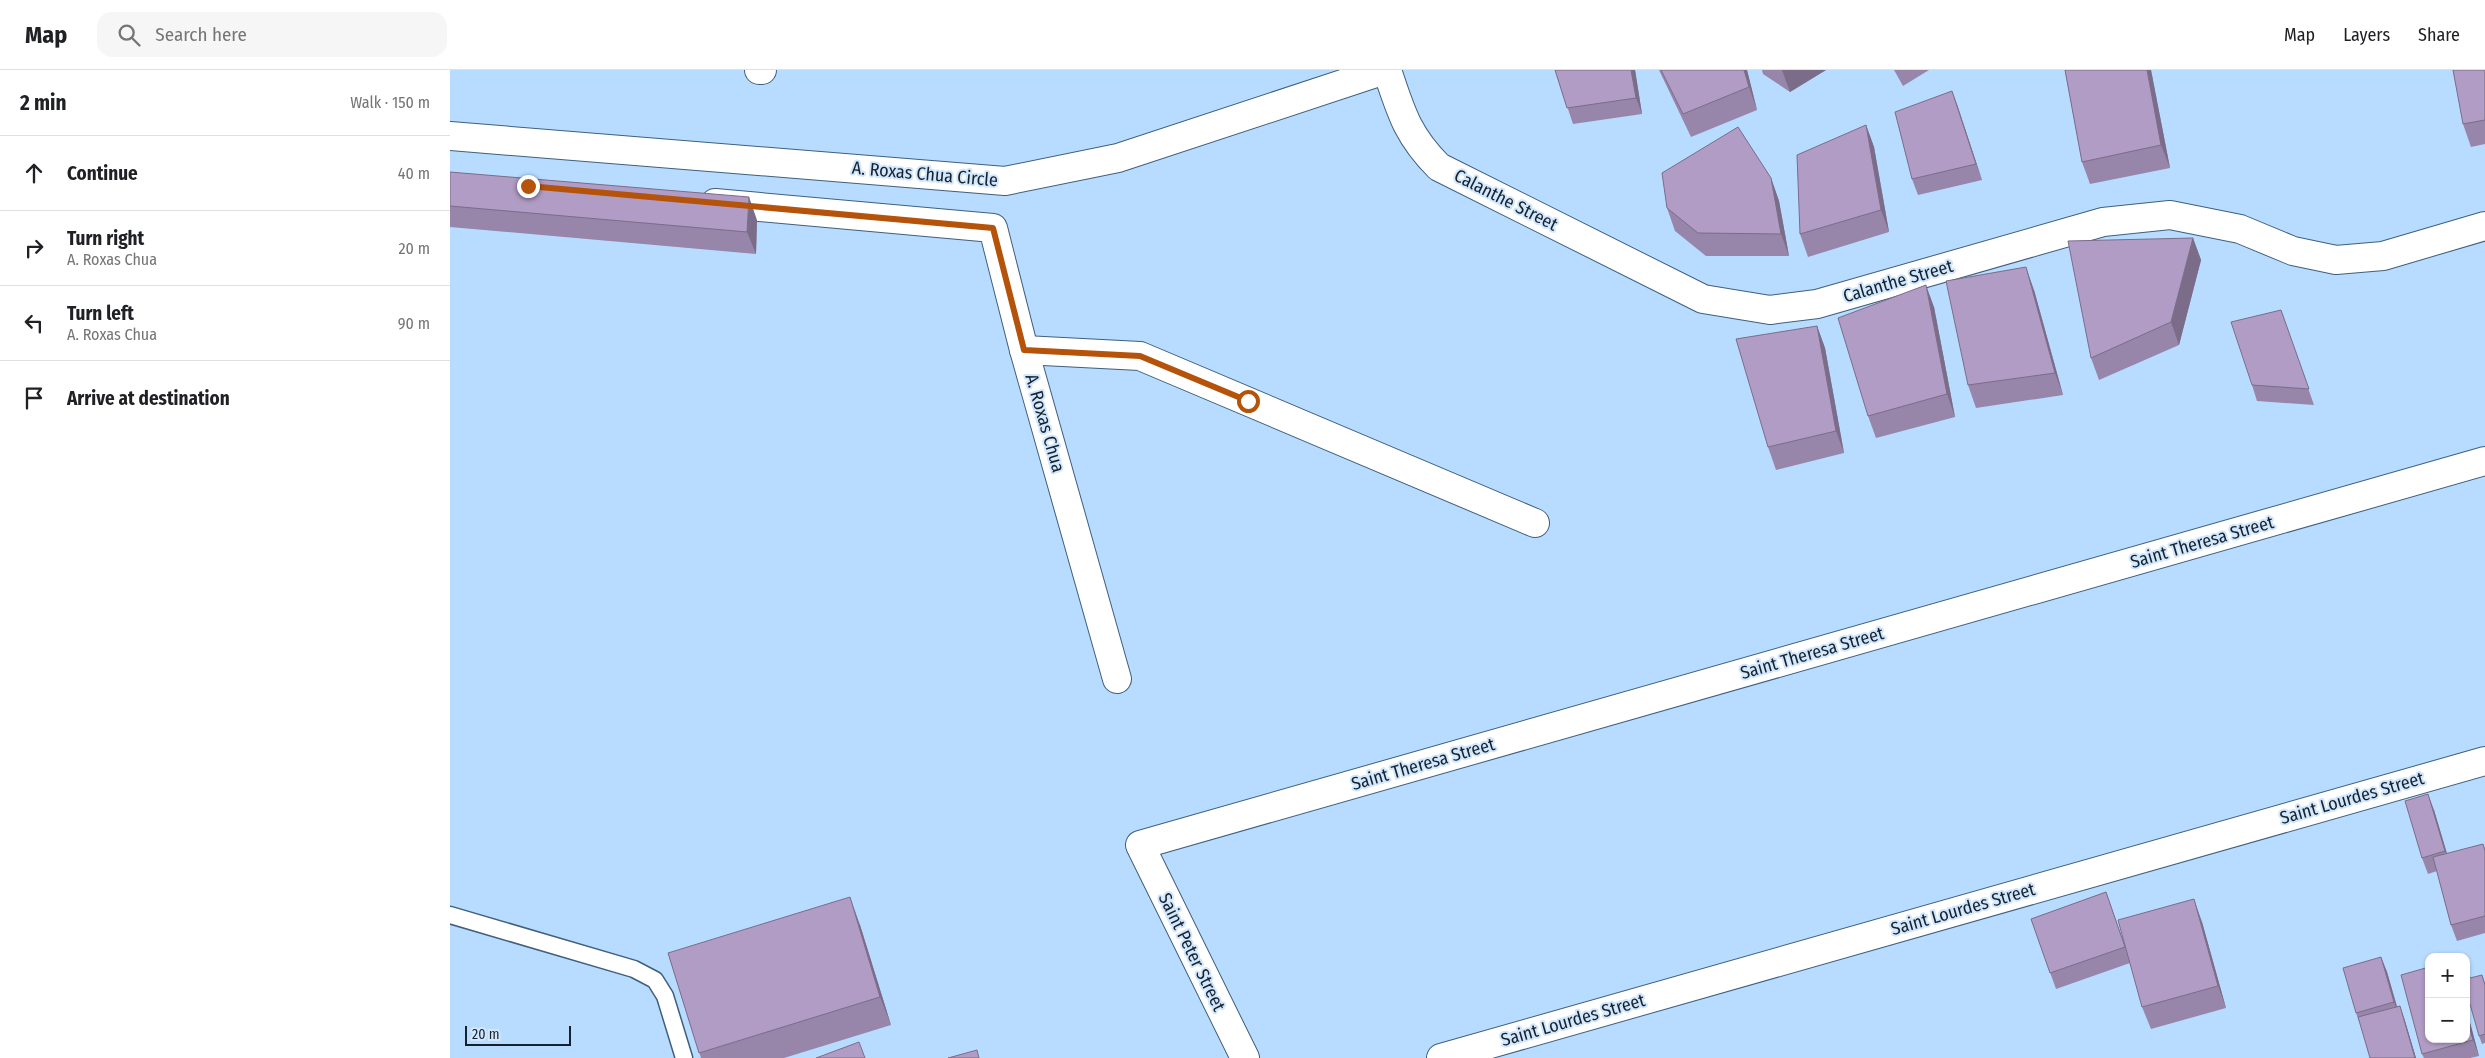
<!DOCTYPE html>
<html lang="en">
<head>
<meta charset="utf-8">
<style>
  body { margin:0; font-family:"Fira Sans Condensed",sans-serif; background:#f6f6f6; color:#202124 }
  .controls { position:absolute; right:15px; bottom:15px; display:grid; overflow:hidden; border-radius:10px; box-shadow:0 1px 4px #0004 }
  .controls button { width:45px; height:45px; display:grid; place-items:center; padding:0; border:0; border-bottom:1px solid #e0e0e0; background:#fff; color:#202124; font:25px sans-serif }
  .scale { position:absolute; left:15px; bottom:12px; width:106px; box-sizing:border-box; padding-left:5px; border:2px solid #14222f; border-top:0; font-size:14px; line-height:18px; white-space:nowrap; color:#14222f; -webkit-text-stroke:4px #d2e7fc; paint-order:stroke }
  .stop { position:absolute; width:15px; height:15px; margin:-11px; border:4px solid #b45309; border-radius:50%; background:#fff }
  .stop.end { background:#b45309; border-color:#fff; box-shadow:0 1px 5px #0008 }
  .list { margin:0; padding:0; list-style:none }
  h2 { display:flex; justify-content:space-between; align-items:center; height:65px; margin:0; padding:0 20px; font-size:21px }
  h2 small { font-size:16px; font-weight:400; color:#757577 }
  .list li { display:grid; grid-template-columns:32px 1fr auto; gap:15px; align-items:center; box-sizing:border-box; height:75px; padding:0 20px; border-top:1px solid #e0e0e0 }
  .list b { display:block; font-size:19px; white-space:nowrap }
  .list p { margin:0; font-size:16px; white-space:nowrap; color:#757577 }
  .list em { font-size:16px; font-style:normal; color:#757577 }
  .icon { flex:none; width:28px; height:28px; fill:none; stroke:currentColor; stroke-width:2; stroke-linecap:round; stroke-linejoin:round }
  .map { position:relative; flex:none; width:2035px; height:988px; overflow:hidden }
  header { display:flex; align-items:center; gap:30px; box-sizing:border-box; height:70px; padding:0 25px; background:#fff; border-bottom:1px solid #e0e0e0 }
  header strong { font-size:24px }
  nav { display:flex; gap:28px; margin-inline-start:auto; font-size:18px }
  .search { width:350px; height:45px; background:#f6f6f6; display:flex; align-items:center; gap:12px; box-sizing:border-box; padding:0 18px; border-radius:15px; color:#757577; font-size:19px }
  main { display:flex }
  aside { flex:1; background:#fff }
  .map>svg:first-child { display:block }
</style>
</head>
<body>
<header>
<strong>Map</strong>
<div class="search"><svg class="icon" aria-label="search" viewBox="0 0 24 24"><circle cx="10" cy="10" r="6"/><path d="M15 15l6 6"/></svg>Search here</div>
<nav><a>Map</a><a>Layers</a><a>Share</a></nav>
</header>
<main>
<aside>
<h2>2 min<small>Walk · 150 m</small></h2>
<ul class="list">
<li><svg class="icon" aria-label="ahead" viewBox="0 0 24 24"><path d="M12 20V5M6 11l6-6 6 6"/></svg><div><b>Continue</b></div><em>40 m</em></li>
<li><svg class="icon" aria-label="right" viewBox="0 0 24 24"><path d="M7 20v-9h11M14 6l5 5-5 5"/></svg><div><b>Turn right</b><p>A. Roxas Chua</p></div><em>20 m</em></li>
<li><svg class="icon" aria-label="left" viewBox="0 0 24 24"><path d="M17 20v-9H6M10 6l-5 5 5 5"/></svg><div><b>Turn left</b><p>A. Roxas Chua</p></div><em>90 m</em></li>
<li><svg class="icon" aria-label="arrive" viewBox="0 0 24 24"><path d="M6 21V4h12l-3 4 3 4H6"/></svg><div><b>Arrive at destination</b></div></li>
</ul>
</aside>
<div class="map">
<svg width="2035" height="988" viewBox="0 0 2035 988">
  <rect width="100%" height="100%" fill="#b8dcff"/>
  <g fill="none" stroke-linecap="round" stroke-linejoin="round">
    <defs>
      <polyline id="service" points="0,845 184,899 205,910 215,926 234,988"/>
      <g id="minor">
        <polyline points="309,0 312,0"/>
        <path d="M 937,0 C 951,42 957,65 989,97 L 1253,229 L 1320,240 L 1367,234 L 1653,152 L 1720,145 L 1790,159 L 1843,181 L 1886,190 L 1933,186 L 2035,156"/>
        <polyline points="0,66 555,111 668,88 935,0"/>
        <polyline points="265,133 543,158 574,280 667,609"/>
        <polyline points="574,280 690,286 1085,453"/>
        <polyline points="795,988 690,775 2035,391"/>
        <polyline points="991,988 2035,691"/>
      </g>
    </defs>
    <use href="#service" stroke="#3f5f7d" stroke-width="19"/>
    <use href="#minor" stroke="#3f5f7d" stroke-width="30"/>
    <use href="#service" stroke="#fff" stroke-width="16"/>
    <use href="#minor" stroke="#fff" stroke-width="28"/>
  </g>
  <g fill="#9786a9">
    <polygon points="1105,0 1185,0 1192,44 1123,54"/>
    <polygon points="1209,0 1297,0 1307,40 1241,67"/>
    <polygon points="1312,0 1376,0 1340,22 1313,4"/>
    <polygon points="1444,0 1479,0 1453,16"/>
    <polygon points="1615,0 1701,0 1720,98 1640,114 1632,92"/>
    <polygon points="2035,0 2035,74 2021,77 2013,54"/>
    <polygon points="1502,21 1532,110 1468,125 1462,109"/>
    <polygon points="1416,55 1424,77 1439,162 1358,187 1350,164"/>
    <polygon points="0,102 307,150 306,184 0,157"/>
    <polygon points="1321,108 1329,131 1339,186 1256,186 1225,161 1217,138"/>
    <polygon points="1743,168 1751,190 1729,275 1649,310 1641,288"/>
    <polygon points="1584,220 1613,325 1526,338 1518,315"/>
    <polygon points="1484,237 1505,347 1426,368 1418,346"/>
    <polygon points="1831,240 1864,335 1807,331 1802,315"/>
    <polygon points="1367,256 1375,278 1394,383 1326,400 1318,377"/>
    <polygon points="1984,740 1997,784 2033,774 2035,779 2035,863 2007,871 2001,855 1987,801 1978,804 1972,788"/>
    <polygon points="1656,822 1677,882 1752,852 1776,938 1701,959 1692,937 1680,893 1606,919 1581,849"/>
    <polygon points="410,855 441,955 334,988 251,988 218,883"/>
    <polygon points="1931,887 1937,902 1947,936 1950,936 1955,951 1966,988 1920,988 1912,959 1906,943"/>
    <polygon points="2032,905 2035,913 2035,973 2032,974 2029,966"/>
    <polygon points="2016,938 2029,986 2020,988 1974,988 1972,984"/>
  </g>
  <g fill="#7b6d89">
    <polygon points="1181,0 1185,0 1192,44 1186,28"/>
    <polygon points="1294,0 1297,0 1307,40 1299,17"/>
    <polygon points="1332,0 1376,0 1340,22"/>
    <polygon points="1697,0 1701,0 1720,98 1711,75"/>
    <polygon points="1502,21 1508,37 1532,110 1526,94"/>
    <polygon points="1416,55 1424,77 1439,162 1431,140"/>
    <polygon points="1321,108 1329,131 1339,186 1331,164"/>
    <polygon points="299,127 307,150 306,184 297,162"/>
    <polygon points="1743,168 1751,190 1729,275 1721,252"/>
    <polygon points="1576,197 1584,220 1613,325 1605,303"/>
    <polygon points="1476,215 1484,237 1505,347 1497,324"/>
    <polygon points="1367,256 1375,278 1394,383 1386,361"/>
    <polygon points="1978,724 1984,740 2001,797 1995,781"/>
    <polygon points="400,827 410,855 441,955 430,927"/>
    <polygon points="1744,829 1752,852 1776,938 1768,916"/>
    <polygon points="1931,887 1937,902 1950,948 1944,932"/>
    <polygon points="1950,936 1955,951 1966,988 1965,988"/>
    <polygon points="2016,938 2029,986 2023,970 2016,944"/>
  </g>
  <g fill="#b09cc4" stroke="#7b6d89">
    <polygon points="1105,0 1181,0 1186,28 1117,38"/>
    <polygon points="1211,0 1294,0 1299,17 1233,44"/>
    <polygon points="1615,0 1697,0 1711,75 1632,92"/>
    <polygon points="2003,0 2035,0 2035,50 2013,54"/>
    <polygon points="1502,21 1526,94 1462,109 1445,42"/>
    <polygon points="1416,55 1431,140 1350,164 1347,85"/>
    <polygon points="1288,57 1321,108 1331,164 1248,163 1217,138 1212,103"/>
    <polygon points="0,102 299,127 297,162 0,136"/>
    <polygon points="1743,168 1721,252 1641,288 1618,171"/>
    <polygon points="1576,197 1605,303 1518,315 1496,211"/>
    <polygon points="1476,215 1497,324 1418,346 1388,248"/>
    <polygon points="1831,240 1859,319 1802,315 1781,252"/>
    <polygon points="1367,256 1386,361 1318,377 1286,269"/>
    <polygon points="1978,724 1995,781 1972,788 1955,731"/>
    <polygon points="2033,774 2035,781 2035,846 2001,855 1983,787"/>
    <polygon points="1656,822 1675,877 1600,903 1581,849"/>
    <polygon points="400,827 430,927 249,983 218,883"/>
    <polygon points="1744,829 1768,916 1692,937 1668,850"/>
    <polygon points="1931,887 1944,932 1906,943 1893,898"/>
    <polygon points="1979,897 1979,969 2016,969 2016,944 2023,970 1972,984 1951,905"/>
    <polygon points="2032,905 2035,915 2035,964 2029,966 2016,920 2016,909"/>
    <polygon points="1950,936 1965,988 1920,988 1908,947"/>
    <polygon points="409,972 415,988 366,988"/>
    <polygon points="527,980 529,988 498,988"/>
  </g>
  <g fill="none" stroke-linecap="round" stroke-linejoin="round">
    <polyline stroke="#b45309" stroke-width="6" points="78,116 543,158 574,280 690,286 798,331"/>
  </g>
  <g text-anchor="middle" stroke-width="4" stroke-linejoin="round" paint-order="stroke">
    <g font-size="18" fill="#14222f" stroke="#d2e7fc">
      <text transform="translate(475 104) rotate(5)" y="6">A. Roxas Chua Circle</text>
      <text transform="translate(1056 130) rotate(27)" y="6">Calanthe Street</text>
      <text transform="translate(1448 211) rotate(-16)" y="6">Calanthe Street</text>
      <text transform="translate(595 353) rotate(74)" y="6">A. Roxas Chua</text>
      <text transform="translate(1752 472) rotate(-16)" y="6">Saint Theresa Street</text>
      <text transform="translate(1362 583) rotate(-16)" y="6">Saint Theresa Street</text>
      <text transform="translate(973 694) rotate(-16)" y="6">Saint Theresa Street</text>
      <text transform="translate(1902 728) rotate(-16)" y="6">Saint Lourdes Street</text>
      <text transform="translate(1513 839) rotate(-16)" y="6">Saint Lourdes Street</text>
      <text transform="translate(742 882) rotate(64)" y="6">Saint Peter Street</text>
      <text transform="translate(1123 950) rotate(-16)" y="6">Saint Lourdes Street</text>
    </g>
  </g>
</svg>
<div class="controls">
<button>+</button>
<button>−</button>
</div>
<div class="scale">20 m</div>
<div class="stop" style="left:798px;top:331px"></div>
<div class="stop end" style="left:78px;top:116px"></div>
</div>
</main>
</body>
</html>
